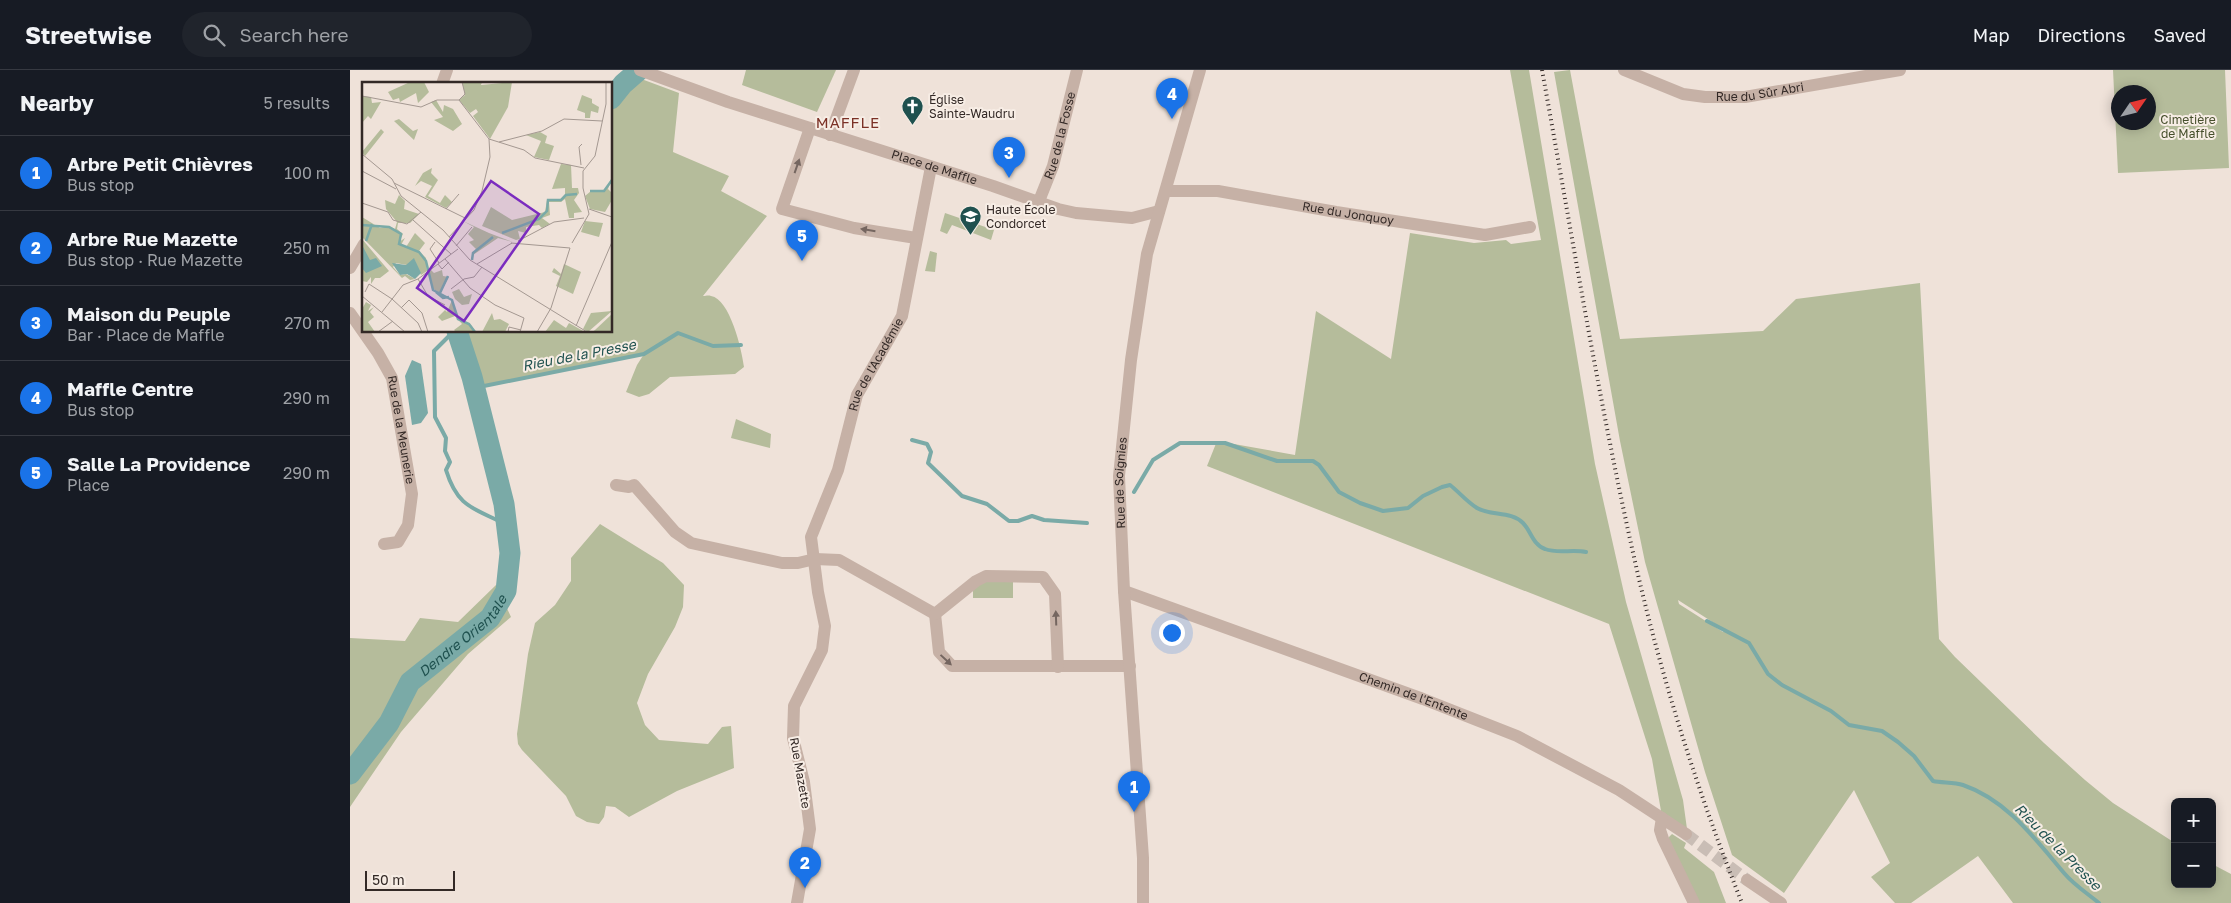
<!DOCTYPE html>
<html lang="en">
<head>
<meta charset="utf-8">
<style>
  body { margin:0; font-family:"Golos Text",sans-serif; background:#20242c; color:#f1f3f6 }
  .controls { position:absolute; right:15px; bottom:15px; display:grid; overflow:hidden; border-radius:8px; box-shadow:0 2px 12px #0003 }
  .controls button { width:45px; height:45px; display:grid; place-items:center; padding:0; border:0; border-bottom:1px solid #363941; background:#171b24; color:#f1f3f6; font:25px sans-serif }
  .compass { position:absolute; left:1761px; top:15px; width:45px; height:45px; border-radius:50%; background:#171b24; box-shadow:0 2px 12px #0003; rotate:55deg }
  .scale { position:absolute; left:15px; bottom:12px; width:90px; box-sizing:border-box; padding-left:5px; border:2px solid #332926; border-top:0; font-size:14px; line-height:18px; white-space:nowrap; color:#332926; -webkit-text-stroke:4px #f7ede5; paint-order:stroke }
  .you { position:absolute; left:821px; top:562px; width:18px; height:18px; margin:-12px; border:4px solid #fff; border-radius:50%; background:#1a73e8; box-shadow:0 0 0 8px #1a73e833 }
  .badge { display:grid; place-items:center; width:32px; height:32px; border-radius:50%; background:#1a73e8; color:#fff; font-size:16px; font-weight:700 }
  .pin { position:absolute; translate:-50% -41px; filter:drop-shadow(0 1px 2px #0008) }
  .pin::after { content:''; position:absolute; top:26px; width:18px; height:15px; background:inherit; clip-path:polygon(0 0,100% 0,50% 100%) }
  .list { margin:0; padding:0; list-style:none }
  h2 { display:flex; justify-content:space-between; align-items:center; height:65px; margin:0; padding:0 20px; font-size:21px }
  h2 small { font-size:16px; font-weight:400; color:#9ea1a6 }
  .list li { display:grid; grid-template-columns:32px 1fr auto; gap:15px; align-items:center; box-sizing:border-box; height:75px; padding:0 20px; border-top:1px solid #363941 }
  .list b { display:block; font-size:19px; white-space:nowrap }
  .list p { margin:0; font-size:16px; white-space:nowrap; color:#9ea1a6 }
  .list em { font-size:16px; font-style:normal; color:#9ea1a6 }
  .icon { flex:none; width:28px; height:28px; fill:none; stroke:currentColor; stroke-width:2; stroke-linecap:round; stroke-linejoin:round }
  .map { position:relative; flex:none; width:1881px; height:833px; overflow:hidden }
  header { display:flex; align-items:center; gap:30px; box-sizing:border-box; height:70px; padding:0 25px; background:#171b24; border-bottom:1px solid #363941 }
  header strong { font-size:24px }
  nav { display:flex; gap:28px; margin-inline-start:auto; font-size:18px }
  .search { width:350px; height:45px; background:#20242c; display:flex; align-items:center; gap:12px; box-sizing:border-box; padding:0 18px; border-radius:28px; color:#9ea1a6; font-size:19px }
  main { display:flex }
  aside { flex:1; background:#171b24 }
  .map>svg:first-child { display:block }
</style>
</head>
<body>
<header>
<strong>Streetwise</strong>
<div class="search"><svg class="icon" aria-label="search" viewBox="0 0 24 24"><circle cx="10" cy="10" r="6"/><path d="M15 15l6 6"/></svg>Search here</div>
<nav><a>Map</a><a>Directions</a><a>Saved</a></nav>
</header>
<main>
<aside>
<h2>Nearby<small>5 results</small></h2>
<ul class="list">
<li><span class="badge">1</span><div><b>Arbre Petit Chièvres</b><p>Bus stop</p></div><em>100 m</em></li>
<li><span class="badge">2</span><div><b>Arbre Rue Mazette</b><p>Bus stop · Rue Mazette</p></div><em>250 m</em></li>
<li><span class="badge">3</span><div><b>Maison du Peuple</b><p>Bar · Place de Maffle</p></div><em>270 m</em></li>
<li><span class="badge">4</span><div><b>Maffle Centre</b><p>Bus stop</p></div><em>290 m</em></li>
<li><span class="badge">5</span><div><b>Salle La Providence</b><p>Place</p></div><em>290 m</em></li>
</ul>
</aside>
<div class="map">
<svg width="1881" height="833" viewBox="0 0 1881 833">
  <rect width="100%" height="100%" fill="#efe2d9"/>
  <g fill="#b5bc9b" fill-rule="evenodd">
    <polygon points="396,0 486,0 467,42 392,15"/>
    <polygon points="1160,0 1179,0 1245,394 1276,532 1333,730 1337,759 1311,741 1302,689 1259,554 857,396 867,371 945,385 966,241 1041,289 1060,163 1124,173 1156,170 1161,174 1191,170"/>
    <path d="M 1220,0 L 1270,269 L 1413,261 L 1446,229 L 1570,213 L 1589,569 L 1605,587 L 1694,673 L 1735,710 L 1763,733 L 1825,773 L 1825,814 L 1862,814 L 1862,794 L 1881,804 L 1881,833 L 1663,833 L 1628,786 L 1561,833 L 1545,833 L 1521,807 L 1540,793 L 1504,720 L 1434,823 L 1382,785 L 1355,702 L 1295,492 L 1270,371 L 1204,2 ZM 1328,530 L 1375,560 L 1373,562 L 1329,534 Z"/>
    <path d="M 1763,0 L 1875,0 L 1879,98 L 1768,103 ZM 1768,22 L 1798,22 L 1798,52 L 1768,52 Z"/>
    <path d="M 286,7 L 329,23 L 323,82 L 379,106 L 371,121 L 417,146 L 353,226 C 356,226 358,225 361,226 C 380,229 392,280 394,297 L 385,304 L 320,307 L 299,324 L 289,327 L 276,322 L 287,295 L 294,284 L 124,318 L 107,261 L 261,261 L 261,36 Z"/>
    <polygon points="595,143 644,160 641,170 602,155 597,164 590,161"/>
    <polygon points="580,181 587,183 585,202 575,201"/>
    <polygon points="386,349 421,364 420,378 381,368"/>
    <polygon points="250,454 313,493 334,515 333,537 325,557 298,604 287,633 295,655 309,670 358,674 372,657 381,656 384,698 327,721 279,747 265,737 256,736 254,747 249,754 237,752 226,746 216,726 172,680 168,674 167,664 178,584 185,553 205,535 221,511 221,488"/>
    <polygon points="663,510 663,528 623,528 623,518 634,511"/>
    <polygon points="146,515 161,547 118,584 51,662 0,737 0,568 55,571 70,548 108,552"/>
    <polygon points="1322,764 1336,773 1334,778 1364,802 1376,833 1348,833 1318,768"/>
  </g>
  <polygon fill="#7aaaa7" points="62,290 71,294 78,343 71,353 62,355 55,306"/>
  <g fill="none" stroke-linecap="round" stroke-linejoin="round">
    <g stroke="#7aaaa7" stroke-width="4">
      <path d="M 104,261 L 84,281 L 85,347 L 96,368 L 95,381 L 100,392 L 96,400 C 108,439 125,438 157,455"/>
      <polyline points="124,318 294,284 328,263 363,276 391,275"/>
      <polyline points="562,370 577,374 581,382 578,393 612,426 637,434 659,451 668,451 682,446 694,450 737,453"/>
      <path d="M 784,422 L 803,390 L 830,373 L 875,373 L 927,391 L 963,391 L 969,395 L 989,422 L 1010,433 L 1033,441 L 1058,438 L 1073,426 L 1092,417 L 1100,415 C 1109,422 1117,432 1127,438 C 1141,446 1161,441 1173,453 C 1181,461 1183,475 1195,479 C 1208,484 1222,479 1236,482"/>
      <path d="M 1357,551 L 1399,573 L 1418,604 L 1432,615 L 1481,641 L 1499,655 L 1532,661 L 1548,672 L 1564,686 L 1583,711 C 1592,713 1604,712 1613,715 C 1657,730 1685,769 1714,803 C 1724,815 1737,823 1749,833"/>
    </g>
    <g stroke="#7aaaa7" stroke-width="21">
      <polyline points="261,29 273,14 289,0"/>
      <path id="s1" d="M 0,704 L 39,653 L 60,612 L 140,548 L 156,521 L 160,483 L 154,434 L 122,307 L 107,261"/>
    </g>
    <polyline stroke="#c9bdb5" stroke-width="12" stroke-dasharray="12 6" stroke-linecap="butt" points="1336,764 1397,810"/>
    <g stroke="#c6b1a6" stroke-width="12">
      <path id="s2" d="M 290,0 L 378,32 L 643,116 L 708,139 L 726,143 L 782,148 L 809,141"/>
      <path id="s3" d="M 1274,0 L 1333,24 L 1355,27 L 1395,27 L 1550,0"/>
      <polyline points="92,14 97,0"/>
      <polyline points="460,58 432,139 504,158 566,168"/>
      <polyline points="480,65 504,0"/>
      <path id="s4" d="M 816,121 L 868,121 L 986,142 L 1135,165 L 1180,157"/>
      <path id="s5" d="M 689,131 L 703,96 L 727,0"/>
      <polyline points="0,198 14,174"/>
      <path id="s6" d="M 0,243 L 28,283 L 42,308 L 62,424 L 58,455 L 48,472 L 34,474"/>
      <polyline points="266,415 279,417 284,415 325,462 341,473 432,493 448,493 465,489 489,490 585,544"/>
      <path id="s7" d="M 774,521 L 1073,629 L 1167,666 L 1269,720 L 1336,764"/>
      <polyline points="585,544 589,582 602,596 780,596"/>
      <polyline points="585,544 626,511 636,506 693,507 705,524 708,597"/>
      <polyline points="1312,748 1310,760 1313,769 1344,833"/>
      <polyline points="1397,810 1431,833"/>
      <path id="s8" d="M 447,833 L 460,759 L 454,712 L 443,668 L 444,636 L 472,580 L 475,556 L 468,522 L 461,467 L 488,400 L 507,325 L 552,246 L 581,97"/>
      <path id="s9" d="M 793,833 L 793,788 L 774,521 L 769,406 L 781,290 L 797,184 L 850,0"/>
    </g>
    <path stroke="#332926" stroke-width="4" stroke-dasharray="1 4" stroke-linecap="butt" d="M 1192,0 C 1223,170 1250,340 1289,509 C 1315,619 1350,728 1392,833"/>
  </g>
  <defs><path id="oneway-solid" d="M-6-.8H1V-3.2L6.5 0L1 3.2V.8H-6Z" transform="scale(1.25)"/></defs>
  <g fill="#756660">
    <use href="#oneway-solid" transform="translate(447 96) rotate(-71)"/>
    <use href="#oneway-solid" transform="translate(518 160) rotate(-171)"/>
    <use href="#oneway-solid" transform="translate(706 548) rotate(-92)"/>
    <use href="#oneway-solid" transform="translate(596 590) rotate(43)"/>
  </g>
  <defs>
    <symbol id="church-pin" viewBox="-11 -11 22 30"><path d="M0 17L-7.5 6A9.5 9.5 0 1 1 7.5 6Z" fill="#1f514f" stroke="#f7ede5"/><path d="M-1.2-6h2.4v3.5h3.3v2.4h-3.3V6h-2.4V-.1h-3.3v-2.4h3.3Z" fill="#fff"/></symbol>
    <symbol id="university-pin" viewBox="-11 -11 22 30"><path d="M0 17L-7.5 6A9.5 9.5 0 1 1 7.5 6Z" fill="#1f514f" stroke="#f7ede5"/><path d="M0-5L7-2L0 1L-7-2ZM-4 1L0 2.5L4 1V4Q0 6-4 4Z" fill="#fff"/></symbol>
  </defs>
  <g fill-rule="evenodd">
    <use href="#church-pin" x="550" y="24" width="25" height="34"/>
    <use href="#university-pin" x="608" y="134" width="25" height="34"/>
  </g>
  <g text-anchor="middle" stroke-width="4" stroke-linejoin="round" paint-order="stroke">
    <g font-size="12" fill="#332926" stroke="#f7ede5">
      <text dy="4" stroke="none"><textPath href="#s3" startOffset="141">Rue du Sûr Abri</textPath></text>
      <text dy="4" stroke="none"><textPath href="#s5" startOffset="69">Rue de la Fosse</textPath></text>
      <text dy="4" stroke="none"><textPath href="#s2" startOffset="310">Place de Maffle</textPath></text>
      <text dy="4" stroke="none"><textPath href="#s4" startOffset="184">Rue du Jonquoy</textPath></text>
      <text dy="4" stroke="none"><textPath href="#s8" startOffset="562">Rue de l'Académie</textPath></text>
      <text dy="4" stroke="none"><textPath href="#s6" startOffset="130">Rue de la Meunerie</textPath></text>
      <text dy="4" stroke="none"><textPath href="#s9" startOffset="421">Rue de Soignies</textPath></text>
      <text dy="4" stroke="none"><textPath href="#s7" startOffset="308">Chemin de l'Entente</textPath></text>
      <text transform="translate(450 703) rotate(80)" y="4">Rue Mazette</text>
    </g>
    <g font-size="12" fill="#332926" stroke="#f7ede5" text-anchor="start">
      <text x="579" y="34">Église<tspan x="579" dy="14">Sainte-Waudru</tspan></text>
      <text x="636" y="144">Haute École<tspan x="636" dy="14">Condorcet</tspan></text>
    </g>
    <g font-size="12" fill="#464f2c" stroke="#f7ede5">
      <text x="1838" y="54">Cimetière<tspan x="1838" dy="14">de Maffle</tspan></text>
    </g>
    <g font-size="14" font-style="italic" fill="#1f514f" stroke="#f7ede5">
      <text transform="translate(229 285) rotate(-11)" y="5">Rieu de la Presse</text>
      <text dy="5" stroke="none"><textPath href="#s1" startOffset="181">Dendre Orientale</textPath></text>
      <text transform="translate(1708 777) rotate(45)" y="5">Rieu de la Presse</text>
    </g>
    <g font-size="15" letter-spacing="1" fill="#7b3126" stroke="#f7ede5">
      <text x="498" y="58">MAFFLE</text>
    </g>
  </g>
  <g transform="translate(12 12)">
    <rect width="250" height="250" fill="#efe2d9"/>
    <path d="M 48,0 L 62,0 L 67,10 L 56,21 L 54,11 L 38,20 L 37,16 L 31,18 L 26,10 ZM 100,0 L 120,0 L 119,3 L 150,0 L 146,25 L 128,57 L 111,34 L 116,30 L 114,27 L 108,31 L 97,18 L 103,13 ZM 220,13 L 230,17 L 230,21 L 237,25 L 236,31 L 229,29 L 228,36 L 223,36 L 223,31 L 215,28 ZM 0,14 L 9,15 L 10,21 L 19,20 L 9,37 L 6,34 L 0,41 ZM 74,18 L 81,30 L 82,23 L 91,27 L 100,42 L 91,49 L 72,38 L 81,35 L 69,20 ZM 37,37 L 51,49 L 56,47 L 52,58 L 32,39 ZM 19,47 L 22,50 L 3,74 L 0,70 ZM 178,50 L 185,54 L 183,61 L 192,64 L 187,78 L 172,75 L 179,59 L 164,53 ZM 199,82 L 209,83 L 210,106 L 216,106 L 217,111 L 212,118 L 220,130 L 212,131 L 212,136 L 207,136 L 203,117 L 199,120 L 187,120 L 188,133 L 180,136 L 188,142 L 180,146 L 177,143 L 164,145 L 164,151 L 156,149 L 158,157 L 154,158 L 103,137 L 120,144 L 129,125 L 150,138 L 183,130 L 185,118 L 199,117 L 203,112 L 203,106 L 190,107 ZM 70,86 L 69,91 L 76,98 L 66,114 L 78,121 L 83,113 L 90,120 L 84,126 L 63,115 L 70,104 L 59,99 L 53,104 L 61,91 ZM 250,96 L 246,107 L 250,111 L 250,118 L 243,130 L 228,127 L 223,114 L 229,109 L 242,109 ZM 37,113 L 43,119 L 42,127 L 57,132 L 48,141 L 36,141 L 35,147 L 41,152 L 37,160 L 43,156 L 39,163 L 44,165 L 53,151 L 63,161 L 57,169 L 64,176 L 65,189 L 59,193 L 52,177 L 45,183 L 34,181 L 31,185 L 38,193 L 44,192 L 53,197 L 48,198 L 43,194 L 40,196 L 0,155 L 0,135 L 18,146 L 27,144 L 33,147 L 35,140 L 24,127 L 23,118 L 33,122 ZM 101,139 L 127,151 L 151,160 L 136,156 L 111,173 L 114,167 L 107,160 L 112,158 L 106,152 L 112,145 ZM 223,139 L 241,141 L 237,155 L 219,150 ZM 0,157 L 27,189 L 18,196 L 13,196 L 9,202 L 9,195 L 5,200 L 0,199 ZM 202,182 L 219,190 L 211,212 L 194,204 L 198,194 L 190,190 L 192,186 L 199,192 ZM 69,188 L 72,191 L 80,188 L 81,194 L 87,195 L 78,211 L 70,206 L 66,190 ZM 97,207 L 102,215 L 110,212 L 107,222 L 100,223 L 93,217 L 90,210 ZM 90,218 L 97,236 L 109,243 L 114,250 L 94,250 L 92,248 L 100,242 L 93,234 L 80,239 L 76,235 L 83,228 L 85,230 ZM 4,220 L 9,223 L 6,229 L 12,225 L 8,230 L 12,235 L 6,240 L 13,250 L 0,249 L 0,227 ZM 250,229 L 226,250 L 221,247 L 229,231 ZM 130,231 L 132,238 L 138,237 L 147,242 L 143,250 L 120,250 ZM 250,232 L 249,250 L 230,250 L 233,248 ZM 192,238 L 204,246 L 207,241 L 223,250 L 183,250 Z" fill="#b5bc9b"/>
    <path d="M 0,163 L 8,178 L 14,176 L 20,184 L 4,191 L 0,186 ZM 52,176 L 59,191 L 53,197 L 45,192 L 38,193 L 30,181 L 44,183 Z" fill="#7aaaa7"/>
    <path fill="none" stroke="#7aaaa7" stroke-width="2.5" d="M 228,109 L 242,109 L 250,98M 0,143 L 27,145 L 39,152 L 37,162 L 57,170 L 64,179 L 71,208 L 90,218 L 96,237 L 107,242 L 113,250M 140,151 L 177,137 L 185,129 L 186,118 L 199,118 L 204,113 L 215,112M 4,159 L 10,142M 110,178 L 111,171 L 131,155M 74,210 L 81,216 L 87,215M 78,211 L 86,194"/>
    <path fill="none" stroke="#a49891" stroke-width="1" d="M 0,14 L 59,25 L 75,18 L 97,18 L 103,12 L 100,0M 127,57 L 162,68 L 173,76 L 222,86M 137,60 L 180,49 L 202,37 L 240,39M 0,72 L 30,97 L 39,114 L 81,148 L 108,178 L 225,250M 219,83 L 217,65 L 220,62M 0,89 L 34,107M 32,101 L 103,136M 0,121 L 26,130 L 31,138 L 45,142 L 59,130M 84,127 L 97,112M 227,127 L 250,135M 51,138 L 89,172M 87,155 L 112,128 L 120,109 L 128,75 L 127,57 L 97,18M 156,159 L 192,140 L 222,136M 73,160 L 68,167 L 77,181M 149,161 L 208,166 L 189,226 L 175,250M 210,161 L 227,132 L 221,106 L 221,89 L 233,74 L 244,22 L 244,0M 94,164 L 110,145M 83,177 L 108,206 L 133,223 L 162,236 L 158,250M 76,182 L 80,187 L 87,180M 115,182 L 150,161M 56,197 L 66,214 L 83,223M 89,207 L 102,197 L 112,195 L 120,185M 3,210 L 7,202 L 30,217 L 56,241 L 60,250M 0,214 L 43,250M 39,226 L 47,218 L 60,231 L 66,250M 20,230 L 41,203 L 56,197 L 96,167M 214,244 L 250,160M 16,250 L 31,239M 146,250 L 147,245 L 159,248"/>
    <path fill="#7b2cbf" fill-opacity="0.15" stroke="#7b2cbf" stroke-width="2.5" d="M 129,99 L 177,132 L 102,239 L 55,206 Z"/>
    <rect width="250" height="250" fill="none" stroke="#332926" stroke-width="2.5"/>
  </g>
</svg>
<div class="controls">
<button>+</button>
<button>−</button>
</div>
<svg class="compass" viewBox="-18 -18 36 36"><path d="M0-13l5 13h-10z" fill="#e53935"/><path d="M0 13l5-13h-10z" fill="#9ea1a6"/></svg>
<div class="scale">50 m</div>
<div class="you"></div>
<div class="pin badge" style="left:784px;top:742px">1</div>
<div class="pin badge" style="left:455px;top:818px">2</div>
<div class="pin badge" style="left:659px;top:108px">3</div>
<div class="pin badge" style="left:822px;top:49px">4</div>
<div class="pin badge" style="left:452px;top:191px">5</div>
</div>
</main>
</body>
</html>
